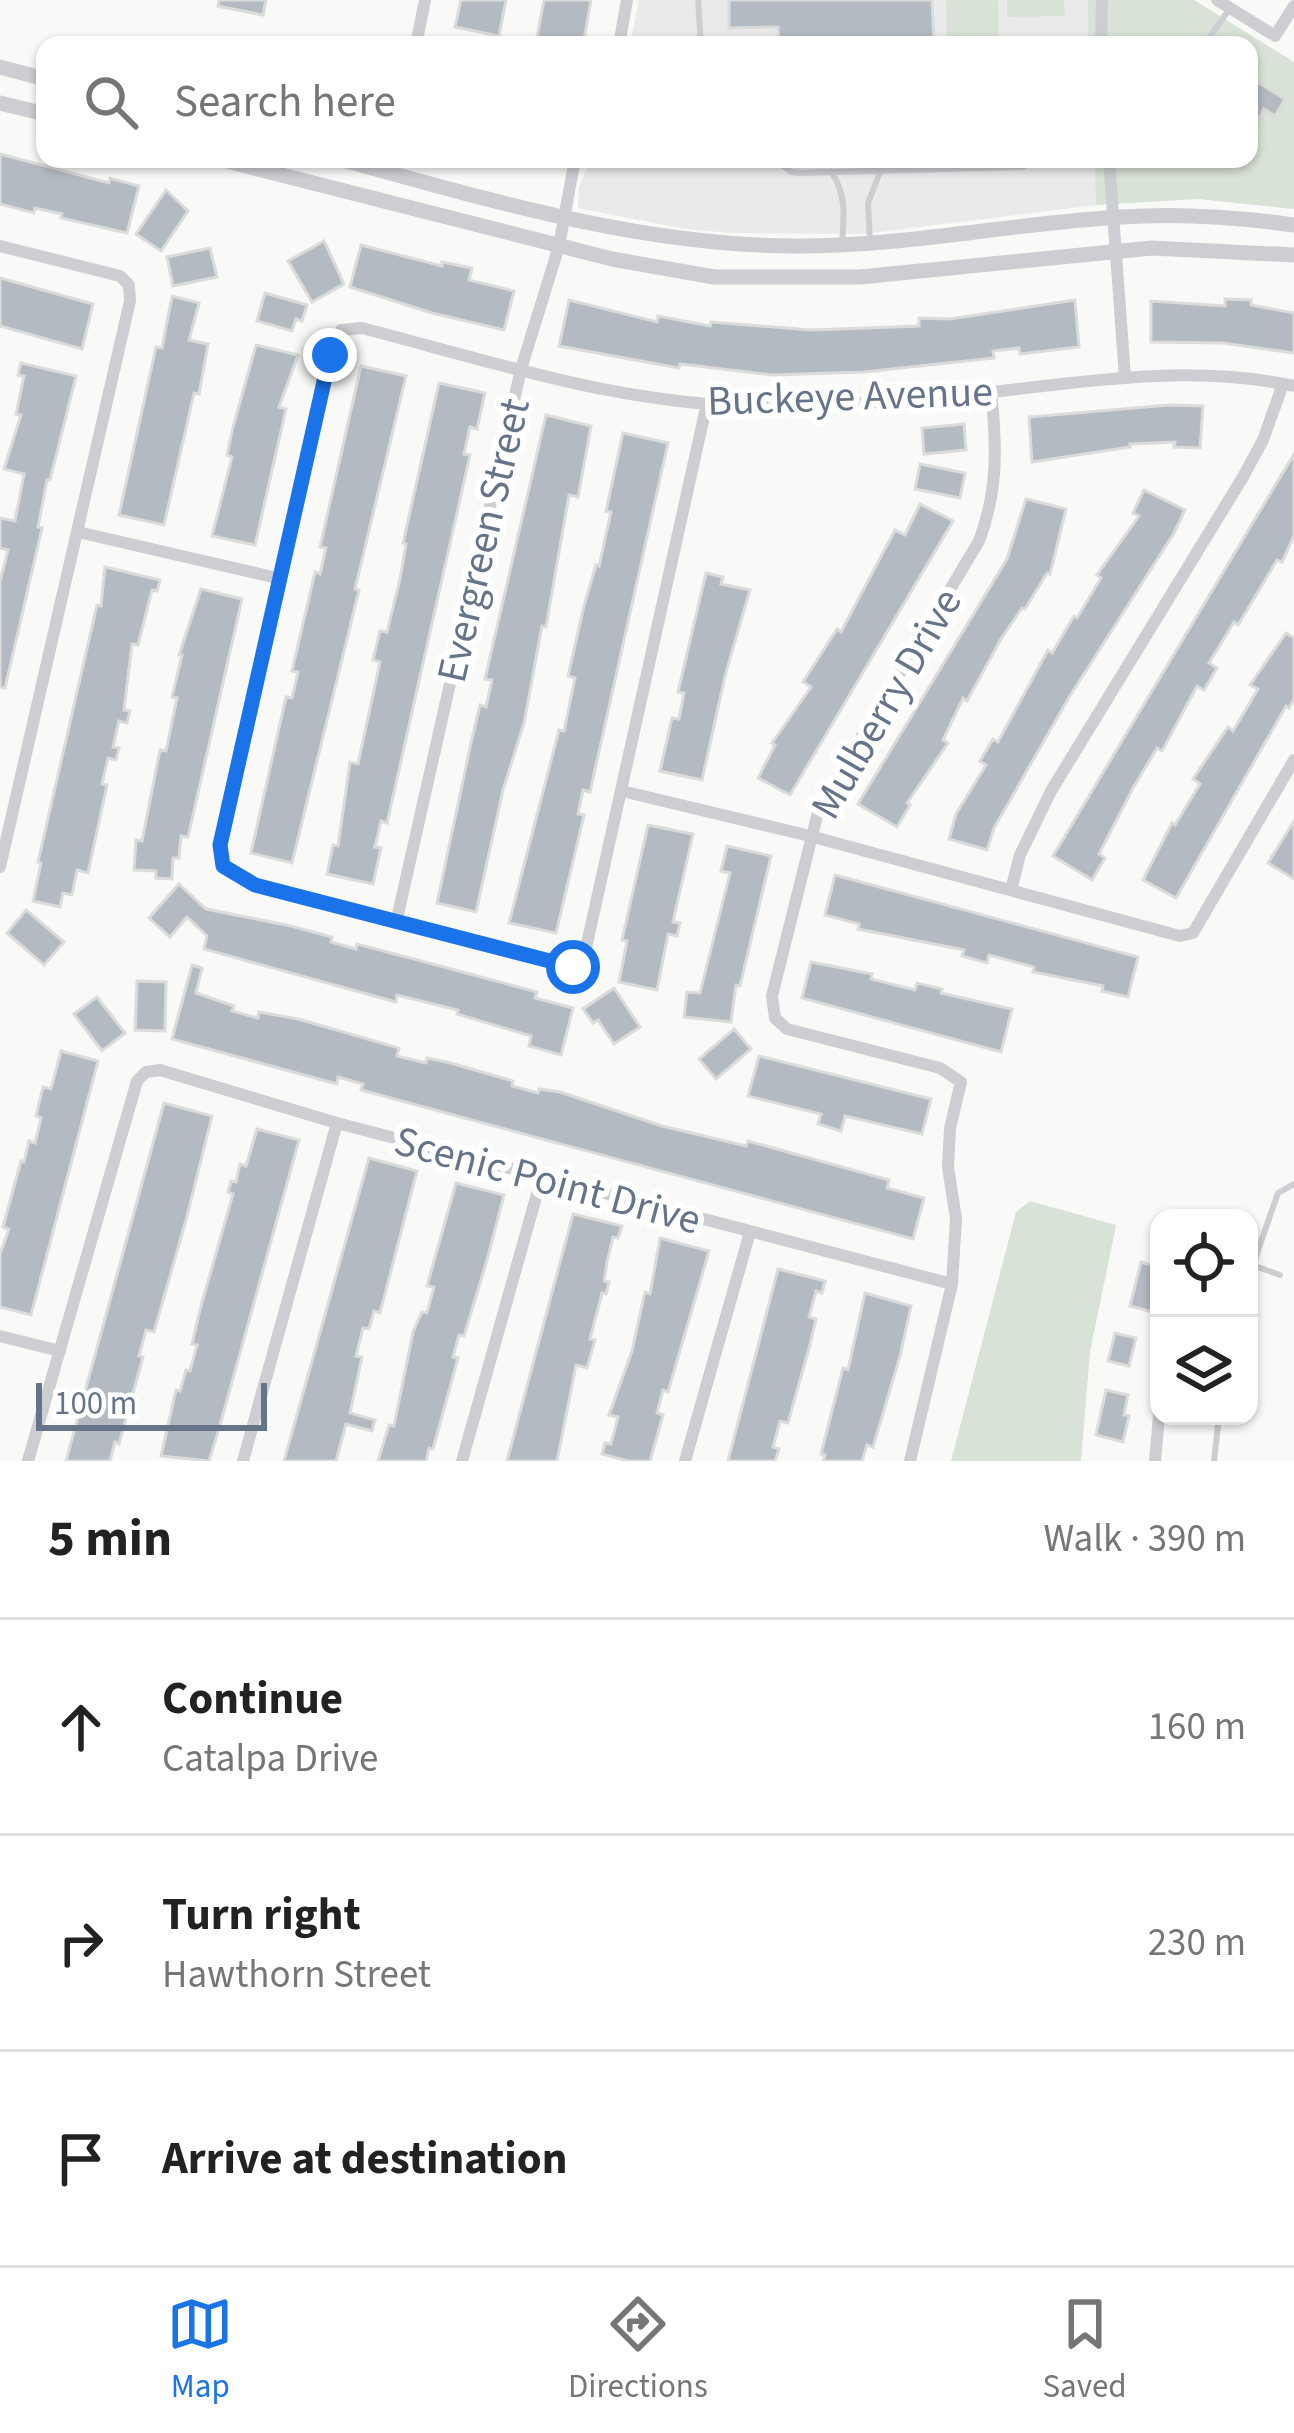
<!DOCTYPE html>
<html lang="en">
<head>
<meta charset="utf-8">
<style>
  body { margin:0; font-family:"Source Sans 3",sans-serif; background:#f2f2f2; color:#222 }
  .controls { position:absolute; right:36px; bottom:36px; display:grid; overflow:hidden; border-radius:24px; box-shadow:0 3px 9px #0004 }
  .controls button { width:108px; height:108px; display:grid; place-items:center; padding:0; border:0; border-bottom:3px solid #e0e0e0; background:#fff; color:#222; font:60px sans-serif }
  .scale { position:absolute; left:36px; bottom:30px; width:231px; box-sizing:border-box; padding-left:12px; border:6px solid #66748a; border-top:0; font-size:33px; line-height:42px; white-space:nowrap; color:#66748a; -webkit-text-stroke:9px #fff; paint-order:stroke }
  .stop { position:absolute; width:36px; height:36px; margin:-27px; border:9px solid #1a73e8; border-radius:50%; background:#fff }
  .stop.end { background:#1a73e8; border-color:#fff; box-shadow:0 3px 12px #0008 }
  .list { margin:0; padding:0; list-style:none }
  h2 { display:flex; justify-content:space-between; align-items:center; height:156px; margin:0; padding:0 48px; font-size:51px }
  h2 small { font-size:39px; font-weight:400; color:#767676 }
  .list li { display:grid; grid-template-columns:78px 1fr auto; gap:36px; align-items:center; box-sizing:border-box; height:216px; padding:0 48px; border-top:3px solid #e0e0e0 }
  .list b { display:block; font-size:45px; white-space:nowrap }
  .list p { margin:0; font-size:39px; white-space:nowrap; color:#767676 }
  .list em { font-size:39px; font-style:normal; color:#767676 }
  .icon { flex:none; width:66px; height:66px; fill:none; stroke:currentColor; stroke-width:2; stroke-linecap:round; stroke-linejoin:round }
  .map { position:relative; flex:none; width:1294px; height:1461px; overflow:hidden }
  .search { position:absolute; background:#fff; box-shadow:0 3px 9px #0004; left:36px; right:36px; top:36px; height:132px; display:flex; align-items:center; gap:30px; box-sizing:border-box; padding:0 42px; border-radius:24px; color:#767676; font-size:45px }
  .sheet { height:804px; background:#fff }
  nav { display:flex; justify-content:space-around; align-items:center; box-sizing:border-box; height:168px; border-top:3px solid #e0e0e0; background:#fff; font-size:33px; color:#767676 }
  nav a { display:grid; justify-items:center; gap:6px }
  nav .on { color:#1a73e8 }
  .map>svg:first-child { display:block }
</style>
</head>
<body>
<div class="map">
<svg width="1294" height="1461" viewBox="0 0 1294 1461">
  <rect width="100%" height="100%" fill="#f9f9f7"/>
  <g fill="#eaeaea">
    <polygon points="639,0 1088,0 1088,45 630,45"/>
    <polygon points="591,159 1094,159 1096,205 863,234 731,233 685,229 578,208 579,187"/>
  </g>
  <g fill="#d9e2d7">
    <polygon points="946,0 998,0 999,36 947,38"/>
    <polygon points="1007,0 1064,0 1065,16 1007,17"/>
    <polygon points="1088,0 1194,0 1294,62 1294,209 1199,199 1096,205 1094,159 1249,159 1249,45 1088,45"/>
    <polygon points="1030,1201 1116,1225 1090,1352 1081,1461 951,1461 1016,1212"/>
  </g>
  <g fill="#b4bac1" stroke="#dbdbd9" stroke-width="3">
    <polygon points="219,0 266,0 263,15 218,6"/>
    <polygon points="461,0 506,0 499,36 455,27"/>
    <polygon points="544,0 591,0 583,45 536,43"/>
    <polygon points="729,0 932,0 934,45 779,45 778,27 729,28"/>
    <polygon points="1254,80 1285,99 1275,116 1264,109 1249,138 1249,112 1254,103 1249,100 1249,89"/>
    <polygon points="0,154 109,183 110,178 139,186 127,233 61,218 62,214 35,208 34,213 0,204"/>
    <polygon points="166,190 188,211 161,251 136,234"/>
    <polygon points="324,241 344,284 312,302 288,261"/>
    <polygon points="361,245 442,266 442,262 472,268 469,280 514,291 504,330 432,313 350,287"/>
    <polygon points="210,248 217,277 173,286 167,257"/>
    <polygon points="0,278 93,304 82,349 0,326"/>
    <polygon points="265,293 307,305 302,321 296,319 292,331 257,321"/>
    <polygon points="172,296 199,303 189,340 208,344 199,394 194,393 164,525 119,515 156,347 162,348"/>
    <polygon points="1225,299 1251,300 1251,305 1294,313 1294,353 1223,343 1151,342 1151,301 1225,306"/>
    <polygon points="569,300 657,322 658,316 710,326 711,322 811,330 919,326 919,318 950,319 1075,300 1079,347 1020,354 1019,348 993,351 994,358 864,372 773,375 680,364 679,368 559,346"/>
    <polygon points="256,345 298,355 279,407 286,409 255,545 212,536 232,457 227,455 233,427"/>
    <polygon points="21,363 76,376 50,480 47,480 38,527 42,528 5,688 0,687 0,582 8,550 0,548 0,518 15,521 24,474 4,469 21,415 16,414 24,376 18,375"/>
    <polygon points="361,366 406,376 355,589 359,590 292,863 251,853 286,697 292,698 298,672 292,671 315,572 320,574 326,548 320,547"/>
    <polygon points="439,383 485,393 477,429 470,427 464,454 470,455 387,823 381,821 375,847 381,848 373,884 327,874 333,845 338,846 350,762 358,764 380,662 373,660 380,631 387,632 400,579 406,544 403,543"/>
    <polygon points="1169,405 1203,406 1200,448 1174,447 1175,442 1130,444 1130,447 1032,462 1029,417"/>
    <polygon points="546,415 591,426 578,497 569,495 546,627 542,626 524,723 503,790 476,912 437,903 471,743 480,705 486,707 492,680 485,679"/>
    <polygon points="964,424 966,450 924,454 922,428"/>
    <polygon points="623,433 668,443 590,792 583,790 578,814 584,815 556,933 509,923 559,730 564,731 575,678 568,676 584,606 596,565 599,566 611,512 606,511"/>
    <polygon points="1294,454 1294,536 1282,562 1277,560 1238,625 1234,622 1209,663 1217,668 1204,690 1197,686 1162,751 1157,748 1133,788 1099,854 1105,858 1092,880 1053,856"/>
    <polygon points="920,464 965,473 960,498 915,489"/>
    <polygon points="1144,490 1185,510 1174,533 1068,699 994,828 987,850 949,839 956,814 986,765 980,761 993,739 998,742 1048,650 1052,653 1074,616 1077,618 1101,578 1097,575 1139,516 1133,513"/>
    <polygon points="1026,499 1066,509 1050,574 1047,573 1025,609 1022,608 1001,639 967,701 963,698 943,740 948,743 907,803 910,805 897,827 858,804 1007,559"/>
    <polygon points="920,504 953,521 790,795 758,778 775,745 772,743 811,687 803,682 837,629 841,632 895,530 905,535"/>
    <polygon points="105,567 160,580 157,591 152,590 138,645 132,644 124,710 130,711 127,723 119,721 113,747 119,748 116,760 108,758 102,784 107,785 88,873 77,870 72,895 63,893 60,907 33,901 41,863 38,862 97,605 101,606"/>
    <polygon points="706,573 723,577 721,584 750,590 726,672 702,780 660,771 672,718 679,719 684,693 678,692"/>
    <polygon points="201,589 242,599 188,837 181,836 179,858 173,858 172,879 156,878 156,871 134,870 136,840 142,841 160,750 166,751 177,698 172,697 182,655 179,655"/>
    <polygon points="1286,633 1294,638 1294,699 1289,708 1286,706 1176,898 1143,880 1172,823 1175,825 1200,784 1193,779 1228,727 1233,731 1258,689 1250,685"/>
    <polygon points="1294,821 1294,879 1268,863"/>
    <polygon points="648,825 693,834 673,922 680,923 677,936 668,934 657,990 619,982 627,941 622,940"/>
    <polygon points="727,846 771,856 740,986 736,985 731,1022 684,1017 687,992 700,993 730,873 721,871"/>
    <polygon points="835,875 1138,957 1128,997 1102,991 1103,986 1033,972 1034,967 989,955 987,963 962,956 964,950 858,929 859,924 825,915"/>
    <polygon points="179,884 206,909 291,926 332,937 331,942 356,949 357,944 414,959 537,992 535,998 573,1008 561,1055 529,1046 531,1036 457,1014 458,1010 397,995 396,1002 204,949 207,936 187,917 170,937 149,918"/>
    <polygon points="26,910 64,942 44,965 7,933"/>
    <polygon points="811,962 872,974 871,979 915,990 917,983 942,989 941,993 1012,1009 1001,1052 802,998"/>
    <polygon points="192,965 202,968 196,993 234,1006 232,1011 258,1018 259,1012 298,1019 399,1048 397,1056 426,1063 427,1058 447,1062 513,1081 512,1086 538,1093 539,1089 560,1092 662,1126 746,1146 748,1141 889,1180 887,1188 924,1198 913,1239 361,1090 363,1084 338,1077 337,1084 172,1039"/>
    <polygon points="137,981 166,982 165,1031 135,1030"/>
    <polygon points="614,988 640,1027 614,1044 598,1020 593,1023 583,1009"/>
    <polygon points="97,997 125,1033 102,1051 74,1014"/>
    <polygon points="734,1029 751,1049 716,1079 699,1059"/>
    <polygon points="61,1051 98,1061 31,1315 0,1307 0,1254 9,1229 3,1227 21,1161 24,1162 29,1141 35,1143 41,1118 36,1116 43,1087 51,1089"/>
    <polygon points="759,1056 931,1099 922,1134 845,1116 841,1131 818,1124 821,1114 748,1096"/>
    <polygon points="164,1103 212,1116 186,1220 154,1332 146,1330 139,1356 143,1357 119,1444 115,1442 110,1461 66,1461"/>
    <polygon points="257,1129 299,1140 219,1429 209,1461 161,1456 176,1390 180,1391 186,1370 190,1371 197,1345 192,1344 201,1306 233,1194 228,1192 231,1181 236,1182 240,1164 246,1166"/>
    <polygon points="369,1158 417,1171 380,1313 374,1311 369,1329 363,1328 356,1356 362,1357 350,1413 375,1420 372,1431 346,1424 336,1461 284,1461"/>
    <polygon points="456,1183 504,1195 487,1260 464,1336 459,1335 453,1357 458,1358 433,1449 429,1448 426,1461 378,1461 389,1425 394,1426 413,1332 422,1312 427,1313 434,1287 427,1286"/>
    <polygon points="573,1214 622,1226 618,1238 613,1237 607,1262 604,1281 609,1282 606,1294 602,1293 590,1339 595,1340 587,1368 576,1365 557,1461 507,1461"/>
    <polygon points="660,1238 709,1251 668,1392 663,1390 657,1413 663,1415 650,1461 628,1461 602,1454 605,1443 611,1444 618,1417 609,1415 632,1351 645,1292 650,1294"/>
    <polygon points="1141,1262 1159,1267 1153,1312 1130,1306"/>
    <polygon points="778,1269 825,1281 822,1293 816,1291 809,1317 816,1319 809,1348 788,1423 780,1421 773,1447 779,1449 775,1461 728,1461"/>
    <polygon points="865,1293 911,1306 900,1356 873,1447 867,1445 862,1461 823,1461 825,1455 821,1454 843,1368 848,1370"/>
    <polygon points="1115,1333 1136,1338 1129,1366 1108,1361"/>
    <polygon points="1106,1390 1128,1395 1124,1415 1129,1416 1123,1442 1096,1435"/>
  </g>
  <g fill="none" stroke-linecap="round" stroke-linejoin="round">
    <g stroke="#ccced2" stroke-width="6">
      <polyline points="698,0 701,45"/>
      <polyline points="1204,45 1228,11"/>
      <polyline points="775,159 791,172 800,173 1022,167 1040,159"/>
      <path d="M 831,172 C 847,194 844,218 842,243"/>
      <polyline points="870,240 868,203 880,172"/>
      <polyline points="1252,1265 1280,1275"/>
      <polyline points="1249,1276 1278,1193 1294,1184"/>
      <polyline points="1214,1461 1219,1416"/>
    </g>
    <g stroke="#ccced2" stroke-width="12">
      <polyline points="1217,0 1275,36 1294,6"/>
      <polyline points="416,45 425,0"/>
      <polyline points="619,45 627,0"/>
      <polyline points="1101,45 1102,0"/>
      <polyline points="1109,159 1125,377"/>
      <polyline points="0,246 120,276 129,285 130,301 0,867"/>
      <path d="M 707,403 L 586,948 L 573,967 L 255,885 L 222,866 L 219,845 L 330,355 L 341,330 L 362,328 C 497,363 633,409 774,406 C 845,405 914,401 984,393 C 1087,381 1191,364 1294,386"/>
      <polyline points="78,532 277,578"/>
      <polyline points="622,791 810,836 1180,936 1193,933 1294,760"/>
      <polyline points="1011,890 1020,855 1051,791 1243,477 1263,440 1283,384"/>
      <polyline points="396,923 521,369 559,246 575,159"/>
      <polyline points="0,1336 60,1351"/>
      <polyline points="28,1461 137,1081 146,1072 160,1070 337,1123 952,1284"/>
      <polyline points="243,1461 337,1123"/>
      <polyline points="462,1461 542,1176"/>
      <polyline points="685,1461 750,1232"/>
      <path d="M 910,1461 L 952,1284 L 956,1219 L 948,1167 L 950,1128 L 961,1082 L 940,1068 L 787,1029 L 775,1018 L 772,996 L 819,808 L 979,541 C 998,491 997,445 991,392"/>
      <polyline points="1155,1461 1159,1416"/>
    </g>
    <g stroke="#ccced2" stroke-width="15">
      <polyline points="0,67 45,79"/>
      <polyline points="0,103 45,114"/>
      <polyline points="219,159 612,259 714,277 860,277 1152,248 1294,255"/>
      <path d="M 339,159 C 490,200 638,245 794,246 C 904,247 1012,223 1121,217 C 1179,213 1237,217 1294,225"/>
    </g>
  </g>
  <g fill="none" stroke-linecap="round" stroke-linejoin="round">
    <polyline stroke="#1a73e8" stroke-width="15" points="330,355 220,845 223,866 255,885 573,967"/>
  </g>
  <g text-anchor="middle" stroke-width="12" stroke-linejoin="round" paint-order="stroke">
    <g font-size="42" fill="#66748a" stroke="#fff">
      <text transform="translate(850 395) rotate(-2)" y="15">Buckeye Avenue</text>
      <text transform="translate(482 540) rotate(-77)" y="15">Evergreen Street</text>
      <text transform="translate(885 703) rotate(-60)" y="15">Mulberry Drive</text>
      <text transform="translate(548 1179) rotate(15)" y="15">Scenic Point Drive</text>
    </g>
  </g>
</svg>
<div class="controls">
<button><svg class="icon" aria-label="locate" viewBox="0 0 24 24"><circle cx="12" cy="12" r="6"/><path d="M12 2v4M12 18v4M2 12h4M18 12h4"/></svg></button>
<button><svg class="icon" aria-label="layers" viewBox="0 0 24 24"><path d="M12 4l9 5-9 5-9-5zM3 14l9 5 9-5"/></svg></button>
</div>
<div class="scale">100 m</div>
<div class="stop" style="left:573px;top:967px"></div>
<div class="stop end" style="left:330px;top:355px"></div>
<div class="search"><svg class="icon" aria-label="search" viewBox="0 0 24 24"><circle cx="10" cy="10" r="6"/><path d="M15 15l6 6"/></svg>Search here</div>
</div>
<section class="sheet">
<h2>5 min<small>Walk · 390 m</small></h2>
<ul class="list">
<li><svg class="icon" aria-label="ahead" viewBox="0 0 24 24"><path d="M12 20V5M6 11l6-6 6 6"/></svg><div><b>Continue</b><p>Catalpa Drive</p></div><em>160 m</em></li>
<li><svg class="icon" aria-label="right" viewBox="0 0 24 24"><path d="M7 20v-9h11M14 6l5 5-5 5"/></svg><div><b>Turn right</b><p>Hawthorn Street</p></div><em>230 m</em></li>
<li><svg class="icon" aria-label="arrive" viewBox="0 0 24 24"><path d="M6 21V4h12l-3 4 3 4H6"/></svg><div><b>Arrive at destination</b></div></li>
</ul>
</section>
<nav>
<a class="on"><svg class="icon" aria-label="map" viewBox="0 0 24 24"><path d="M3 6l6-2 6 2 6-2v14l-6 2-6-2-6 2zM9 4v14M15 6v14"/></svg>Map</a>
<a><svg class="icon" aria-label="directions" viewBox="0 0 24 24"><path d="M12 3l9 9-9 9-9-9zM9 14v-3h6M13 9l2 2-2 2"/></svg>Directions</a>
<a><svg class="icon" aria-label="saved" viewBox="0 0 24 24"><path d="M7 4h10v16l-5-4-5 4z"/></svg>Saved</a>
</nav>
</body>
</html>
